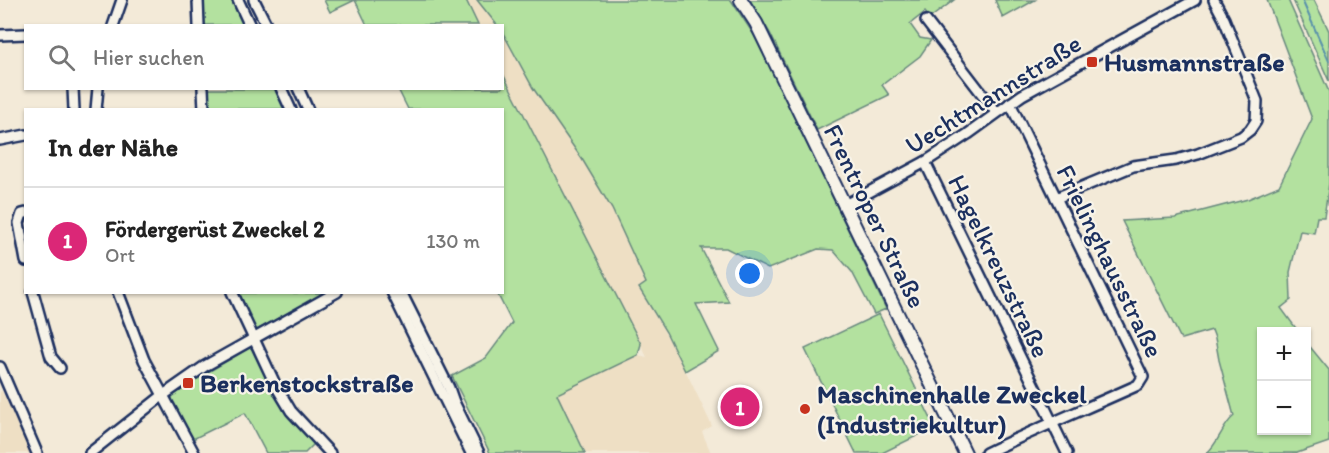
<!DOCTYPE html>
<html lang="de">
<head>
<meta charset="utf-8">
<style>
  body { margin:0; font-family:Itim,sans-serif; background:#f6f6f6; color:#222 }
  .controls { position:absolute; right:18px; bottom:18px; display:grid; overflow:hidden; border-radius:0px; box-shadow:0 2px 4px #0004 }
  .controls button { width:54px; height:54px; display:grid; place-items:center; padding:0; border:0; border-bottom:2px solid #e0e0e0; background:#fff; color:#222; font:30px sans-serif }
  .you { position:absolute; left:750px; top:274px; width:21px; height:21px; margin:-15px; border:4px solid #fff; border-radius:50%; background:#1a73e8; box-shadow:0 0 0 9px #1a73e833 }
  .badge { display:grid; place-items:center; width:39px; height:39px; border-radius:50%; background:#db2777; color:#fff; font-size:20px; font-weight:700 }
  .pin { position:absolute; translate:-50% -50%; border:3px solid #fff; box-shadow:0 2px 6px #0006 }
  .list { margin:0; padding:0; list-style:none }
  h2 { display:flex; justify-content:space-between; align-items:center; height:78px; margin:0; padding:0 24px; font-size:26px }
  h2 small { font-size:20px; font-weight:400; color:#767676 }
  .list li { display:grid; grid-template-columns:39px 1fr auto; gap:18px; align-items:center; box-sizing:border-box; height:108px; padding:0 24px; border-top:2px solid #e0e0e0 }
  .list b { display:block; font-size:22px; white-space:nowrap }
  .list p { margin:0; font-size:20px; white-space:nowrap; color:#767676 }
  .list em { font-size:20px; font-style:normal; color:#767676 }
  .icon { flex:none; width:33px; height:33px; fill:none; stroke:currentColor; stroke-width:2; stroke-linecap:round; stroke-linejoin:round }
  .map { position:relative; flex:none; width:1329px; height:453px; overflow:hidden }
  .search { position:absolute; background:#fff; box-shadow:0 2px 4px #0004; left:24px; top:24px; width:480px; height:66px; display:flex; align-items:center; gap:15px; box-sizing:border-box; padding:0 21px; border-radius:0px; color:#767676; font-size:22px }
  .panel { position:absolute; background:#fff; box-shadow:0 2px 4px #0004; left:24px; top:108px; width:480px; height:186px; border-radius:0px }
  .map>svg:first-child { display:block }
</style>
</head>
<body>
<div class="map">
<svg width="1329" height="453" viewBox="0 0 1329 453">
  <rect width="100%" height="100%" fill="#f3ead8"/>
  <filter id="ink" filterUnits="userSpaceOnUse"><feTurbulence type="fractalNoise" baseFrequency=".0167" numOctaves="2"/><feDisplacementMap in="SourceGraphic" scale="12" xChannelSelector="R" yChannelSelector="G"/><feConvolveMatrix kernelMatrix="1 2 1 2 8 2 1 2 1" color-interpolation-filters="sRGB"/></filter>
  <g filter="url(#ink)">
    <g fill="#eedfc4">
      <polygon points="466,0 477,0 497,25 478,25"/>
      <polygon points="502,33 533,88 582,159 612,209 647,284 639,287 679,357 712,426 702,432 711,453 585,453 557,394 638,355 647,357 503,74"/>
      <polygon points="2,391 31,453 0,453 0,392"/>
    </g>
    <g fill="#b3e19f" stroke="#67887e" stroke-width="1.5">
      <polygon points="201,0 232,0 245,25 202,25"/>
      <polygon points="324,0 466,0 478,25 367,25 355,0 330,12"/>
      <polygon points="477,0 731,0 756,38 886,309 874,314 852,272 833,250 818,249 768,269 726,248 701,248 729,302 696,304 719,351 685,371 666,332 639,288 646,283 612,209 582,159 533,88 503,33 502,26 497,25"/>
      <polygon points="750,0 954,0 930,18 925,12 910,24 920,38 931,40 920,56 882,85 889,95 817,130 770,33"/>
      <polygon points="995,0 1035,0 1003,18"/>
      <path d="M 1267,0 L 1288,0 L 1329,92 L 1329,183 L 1324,217 L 1317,217 L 1314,233 L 1300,231 L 1290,272 L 1291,300 L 1281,308 L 1298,331 L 1262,332 L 1262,430 L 1306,430 L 1307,343 L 1329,370 L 1329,442 L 1297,453 L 1207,453 C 1219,442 1222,426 1234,416 L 1219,360 L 1215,338 L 1212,330 L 1181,339 L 1122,221 L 1175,218 L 1248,199 L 1279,186 L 1312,119 Z"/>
      <polygon points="1293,0 1314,0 1329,31 1329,81"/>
      <polygon points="503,74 641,344 638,355 557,394 585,453 490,453 452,376 486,358 512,323 497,293 502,292 502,110 408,109 398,89 502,88"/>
      <polygon points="206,89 276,89 287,109 207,109"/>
      <polygon points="238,293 325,293 255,331"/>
      <polygon points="879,314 935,427 882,453 856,453 805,349"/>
      <path d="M 251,347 C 268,384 286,416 314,444 L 305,453 L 266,453 L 245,413 L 193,439 L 172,401 L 172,396 L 208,372 Z"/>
    </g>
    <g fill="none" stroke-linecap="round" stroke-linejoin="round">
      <polyline stroke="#5991ab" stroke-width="2" points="1302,0 1329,61"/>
      <defs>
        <g id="minor">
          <polyline points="198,0 199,26"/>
          <polyline points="238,0 250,26"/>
          <polyline points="254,0 267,26"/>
          <polyline points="926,21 996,112"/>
          <polyline points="113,26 122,0"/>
          <polyline points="0,35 26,34"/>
          <polyline points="73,88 74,110"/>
          <polyline points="203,88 204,110"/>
          <polyline points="281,88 291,110"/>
          <polyline points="298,88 308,110"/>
          <polyline points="96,110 98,88"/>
          <polyline points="0,140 26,135"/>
          <polyline points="925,162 1067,453"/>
          <polyline points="1056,198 1133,166 1176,160 1198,154 1241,137 1250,130 1256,121 1257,101 1224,19 1214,0"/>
          <polyline points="845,205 925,162 968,134 1022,95 1195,0"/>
          <polyline points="26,213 22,214 19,223 26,261"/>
          <polyline points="33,292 51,357 60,368"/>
          <polyline points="118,292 144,360 194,453"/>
          <polyline points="232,292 276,386 291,411 330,453"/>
          <polyline points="392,292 471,453"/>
          <polyline points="401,292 449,388 454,402 479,453"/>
          <polyline points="0,367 37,453"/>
          <polyline points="90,453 162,396 205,366 337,292"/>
          <path d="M 986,453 C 1036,429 1087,408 1138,385 L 1143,377 L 1010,103"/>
        </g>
        <polyline id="major" points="741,0 756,23 965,453"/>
      </defs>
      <use href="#minor" stroke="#1b2f5e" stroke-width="14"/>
      <use href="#major" stroke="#1b2f5e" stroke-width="16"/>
      <use href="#minor" stroke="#f7f3e8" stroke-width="9"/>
      <use href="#major" stroke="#f7f3e8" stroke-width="12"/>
    </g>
  </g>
  <g fill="#c8321e" stroke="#f7f3e8" stroke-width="2">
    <rect x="1086" y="56" width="12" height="12" rx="3"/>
    <rect x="182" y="377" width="12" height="12" rx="3"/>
    <circle cx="805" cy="409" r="6"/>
  </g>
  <g text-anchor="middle" stroke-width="4.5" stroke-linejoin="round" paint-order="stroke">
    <g font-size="26" font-weight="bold" fill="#1b2f5e" stroke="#f7f3e8" text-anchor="start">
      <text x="1104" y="71">Husmannstraße</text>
      <text x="200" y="392">Berkenstockstraße</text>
      <text x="817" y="403">Maschinenhalle Zweckel<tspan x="817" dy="30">(Industriekultur)</tspan></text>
    </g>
    <g font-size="26" fill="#1b2f5e" stroke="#f7f3e8">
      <text transform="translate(993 94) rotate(-32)" y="9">Uechtmannstraße</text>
      <text transform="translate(875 216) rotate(64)" y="9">Frentroper Straße</text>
      <text transform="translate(1110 261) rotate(64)" y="9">Frielinghausstraße</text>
      <text transform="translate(999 266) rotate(64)" y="9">Hagelkreuzstraße</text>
    </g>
  </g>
</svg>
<div class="controls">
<button>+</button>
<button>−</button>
</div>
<div class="you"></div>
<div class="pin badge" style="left:740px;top:407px">1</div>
<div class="search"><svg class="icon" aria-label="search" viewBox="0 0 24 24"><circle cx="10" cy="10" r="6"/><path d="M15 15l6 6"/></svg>Hier suchen</div>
<section class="panel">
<h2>In der Nähe<small></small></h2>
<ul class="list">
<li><span class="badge">1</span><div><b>Fördergerüst Zweckel 2</b><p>Ort</p></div><em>130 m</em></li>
</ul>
</section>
</div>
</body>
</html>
